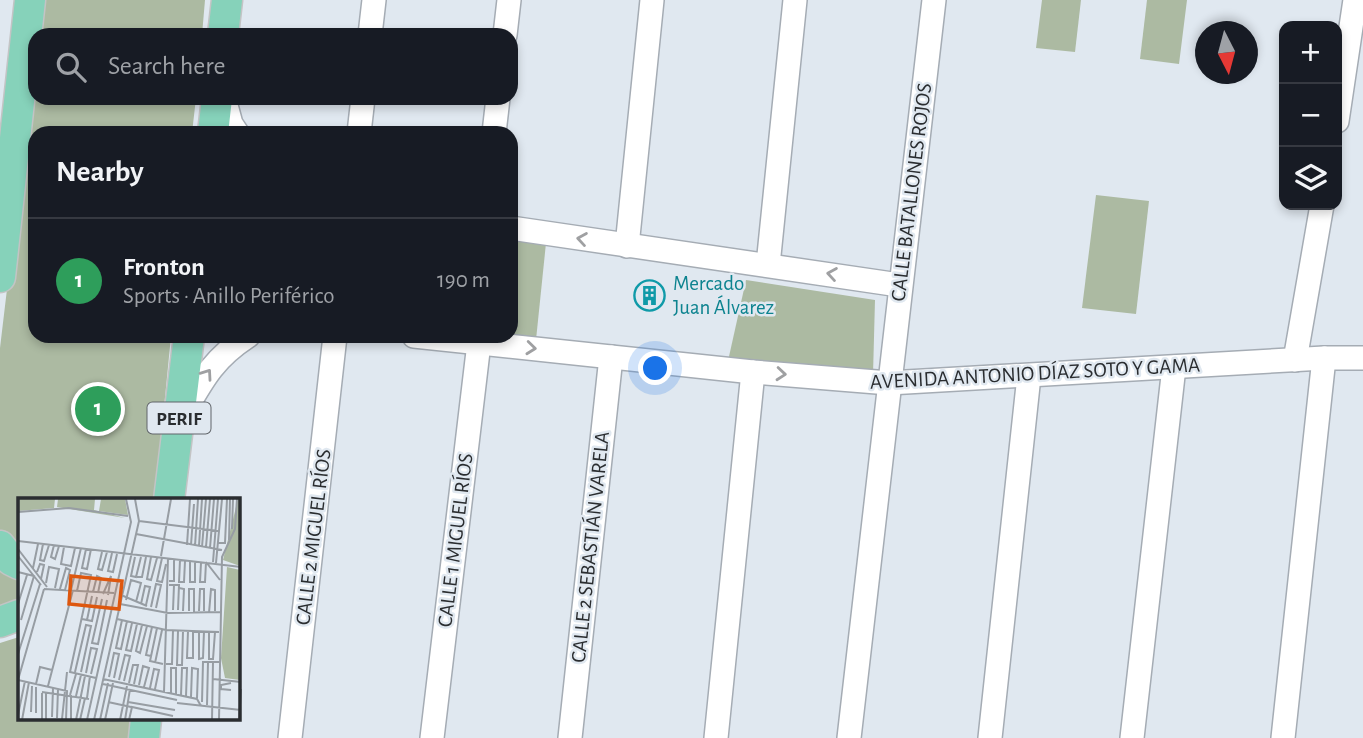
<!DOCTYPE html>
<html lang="en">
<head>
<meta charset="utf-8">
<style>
  body { margin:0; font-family:"Alegreya Sans",sans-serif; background:#20242c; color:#f1f3f6 }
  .controls { position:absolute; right:21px; top:21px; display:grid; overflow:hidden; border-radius:14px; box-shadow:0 4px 10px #0003 }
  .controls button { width:63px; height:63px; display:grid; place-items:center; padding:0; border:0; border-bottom:2px solid #363941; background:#171b24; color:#f1f3f6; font:35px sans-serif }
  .compass { position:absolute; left:1195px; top:21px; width:63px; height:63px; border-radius:50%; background:#171b24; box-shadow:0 4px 10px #0003; rotate:174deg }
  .you { position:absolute; left:656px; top:369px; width:24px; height:24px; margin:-18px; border:5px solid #fff; border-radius:50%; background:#1a73e8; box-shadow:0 0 0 10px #1a73e833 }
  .badge { display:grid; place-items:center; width:46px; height:46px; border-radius:50%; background:#317982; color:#fff; font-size:23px; font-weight:700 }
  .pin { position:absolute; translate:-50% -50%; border:4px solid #fff; box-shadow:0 2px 7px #0006 }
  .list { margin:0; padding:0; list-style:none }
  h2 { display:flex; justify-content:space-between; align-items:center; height:91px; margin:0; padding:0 28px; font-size:30px }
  h2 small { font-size:23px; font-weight:400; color:#9ea1a6 }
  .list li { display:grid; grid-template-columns:46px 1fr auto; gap:21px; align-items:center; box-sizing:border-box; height:126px; padding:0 28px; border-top:2px solid #363941 }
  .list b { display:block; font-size:26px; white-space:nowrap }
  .list p { margin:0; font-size:23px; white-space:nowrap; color:#9ea1a6 }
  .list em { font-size:23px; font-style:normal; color:#9ea1a6 }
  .icon { flex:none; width:38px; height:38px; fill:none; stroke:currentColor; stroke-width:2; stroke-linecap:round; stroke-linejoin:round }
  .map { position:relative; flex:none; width:1363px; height:738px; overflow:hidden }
  .search { position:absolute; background:#171b24; box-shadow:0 4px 10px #0003; left:28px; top:28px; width:490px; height:77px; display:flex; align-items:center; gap:18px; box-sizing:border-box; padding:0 24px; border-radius:21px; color:#9ea1a6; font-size:26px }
  .panel { position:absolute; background:#171b24; box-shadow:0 4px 10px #0003; left:28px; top:126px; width:490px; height:217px; border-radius:21px }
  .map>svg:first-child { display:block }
</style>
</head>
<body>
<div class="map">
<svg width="1363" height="738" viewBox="0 0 1363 738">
  <rect width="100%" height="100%" fill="#e0e8f0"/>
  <g fill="#acbaa2">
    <polygon points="41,0 205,0 202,35 37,35"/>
    <polygon points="1042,0 1081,0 1075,52 1036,48"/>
    <polygon points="1147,0 1187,0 1179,64 1140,59"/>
    <polygon points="35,54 35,98 196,98 192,133 35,133 35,336 171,336 155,500 19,500 19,559 0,541 0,348"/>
    <polygon points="1096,195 1149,201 1136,314 1082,308"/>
    <polygon points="511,239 546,243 536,340 511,336"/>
    <polygon points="746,280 875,300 873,375 728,361"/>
    <polygon points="0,569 19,579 19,603 0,610"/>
    <polygon points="19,637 19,719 133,719 131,738 0,738 0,643"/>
  </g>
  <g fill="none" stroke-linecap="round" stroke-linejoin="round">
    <defs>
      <g id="minor">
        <polyline points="370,35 374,0"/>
        <polyline points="505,35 509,0"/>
        <polyline points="224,98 231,124 237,133"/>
        <polyline points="1337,121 1355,0"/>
        <polyline points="359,133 363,98"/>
        <polyline points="494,133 498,98"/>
        <polyline points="511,228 899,285"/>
        <polyline points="627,246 652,0"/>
        <polyline points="768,265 795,0"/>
        <polyline points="414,336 753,372 889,383 1324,358 1363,358"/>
        <polyline points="1295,360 1322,205"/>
        <path d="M 183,414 C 203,379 213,359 248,336"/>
        <polyline points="290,738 335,336"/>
        <polyline points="432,738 479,343"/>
        <polyline points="570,738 611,357"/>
        <polyline points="716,738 753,372"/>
        <polyline points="849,738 934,0"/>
        <polyline points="990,738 1029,376"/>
        <polyline points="1132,738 1174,367"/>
        <polyline points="1283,738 1324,358"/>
      </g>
      <g id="major">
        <polyline points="223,35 227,0"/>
        <polyline points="213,133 217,98"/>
        <polyline points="0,277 30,0"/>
        <polyline points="169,500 189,336"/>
        <polyline points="0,546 11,560 19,564"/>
        <polyline points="0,622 19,615"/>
        <polyline points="144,738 146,719"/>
      </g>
    </defs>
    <use href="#minor" stroke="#a5acb4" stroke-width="26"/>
    <use href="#major" stroke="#c3c4c5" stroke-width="33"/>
    <use href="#minor" stroke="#fff" stroke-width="23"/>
    <use href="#major" stroke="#86d2ba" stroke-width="30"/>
  </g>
  <defs><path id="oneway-chevron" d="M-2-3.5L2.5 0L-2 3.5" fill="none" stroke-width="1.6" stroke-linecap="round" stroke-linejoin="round" transform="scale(1.75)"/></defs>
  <g stroke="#9fa0a2">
    <use href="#oneway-chevron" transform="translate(582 239) rotate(-171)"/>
    <use href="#oneway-chevron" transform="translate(832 274) rotate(-171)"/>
    <use href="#oneway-chevron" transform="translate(531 348) rotate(6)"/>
    <use href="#oneway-chevron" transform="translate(207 374) rotate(-55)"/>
    <use href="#oneway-chevron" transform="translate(781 374) rotate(5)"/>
  </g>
  <defs>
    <symbol id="building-ring" viewBox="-11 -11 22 22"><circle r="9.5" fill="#e0e8f0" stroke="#0f9aa8" stroke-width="1.5"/><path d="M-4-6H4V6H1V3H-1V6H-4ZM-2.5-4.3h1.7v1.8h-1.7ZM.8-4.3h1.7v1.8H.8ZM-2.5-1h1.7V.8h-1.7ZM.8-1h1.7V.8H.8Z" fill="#0f9aa8"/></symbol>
  </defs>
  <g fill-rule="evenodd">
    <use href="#building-ring" x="632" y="278" width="35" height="35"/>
  </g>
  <g text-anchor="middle" stroke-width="5" stroke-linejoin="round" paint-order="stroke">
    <rect fill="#e0e8f0" stroke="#61656a" stroke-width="2" x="147.5" y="402.5" width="63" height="31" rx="5"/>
    <g font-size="19" font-weight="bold" fill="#2a2d30">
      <text x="179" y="425">PERIF</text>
    </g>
    <g font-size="21" fill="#2a2d30" stroke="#e0e8f0">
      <text transform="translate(911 192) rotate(-83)" y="7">CALLE BATALLONES ROJOS</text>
      <text transform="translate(1035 373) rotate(-3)" y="7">AVENIDA ANTONIO DÍAZ SOTO Y GAMA</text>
      <text transform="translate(313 537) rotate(-83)" y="7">CALLE 2 MIGUEL RÍOS</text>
      <text transform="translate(455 540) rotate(-83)" y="7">CALLE 1 MIGUEL RÍOS</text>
      <text transform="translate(590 547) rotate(-84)" y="7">CALLE 2 SEBASTIÁN VARELA</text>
    </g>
    <g font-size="21" fill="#0d838f" stroke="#e0e8f0" text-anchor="start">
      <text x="673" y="290">Mercado<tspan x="673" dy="24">Juan Álvarez</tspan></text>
    </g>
  </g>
  <g transform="translate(18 498)">
    <rect width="222" height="222" fill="#e0e8f0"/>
    <path d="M 0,1 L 37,1 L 36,10 L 0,13 ZM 40,1 L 77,1 L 76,12 L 107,20 L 39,9 ZM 83,1 L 107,1 L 110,17 L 81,13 ZM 220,1 L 222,1 L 222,68 L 205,62 ZM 209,69 L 222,72 L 222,182 L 207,180 L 203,160 Z" fill="#acbaa2"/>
    <path fill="none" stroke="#979da3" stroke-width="2" d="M 0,14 L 51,10 L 110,18M 121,23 L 201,33M 214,31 L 215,1M 118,36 L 204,52M 211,42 L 212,1M 0,43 L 223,69M 200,45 L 207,45 L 209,1M 25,46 L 22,62 L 26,63 L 31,47M 36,47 L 33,59 L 37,61 L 41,48M 169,47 L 172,1M 173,47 L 176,6M 177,48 L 180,1M 181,48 L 184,1M 46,49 L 43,66 L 53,68 L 57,50M 184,49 L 188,1M 188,49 L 192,1M 192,50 L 196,1M 0,51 L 29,89M 68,51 L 64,70 L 69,71 L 73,51M 84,54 L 80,71 L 84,72 L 89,54M 94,55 L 90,73 L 95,74 L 99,56M 0,58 L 23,87M 143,58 L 153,1M 117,59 L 113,78 L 118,79 L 123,59M 133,59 L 129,81 L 133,82 L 139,60M 144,60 L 139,83 L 144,84 L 148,66M 162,62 L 161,84 L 166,84 L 167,63M 172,63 L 172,84 L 177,84 L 177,64M 188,64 L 202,82M 195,64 L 200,1M 183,65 L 182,84 L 187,84 L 188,64M 198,65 L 204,1M 15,70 L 20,46M 0,74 L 16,78 L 3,122M 19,74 L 22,66 L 26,67 L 23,81M 119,79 L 124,79 L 128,59M 151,83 L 156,83 L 156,61M 28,85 L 31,69 L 41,71 L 37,90M 151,87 L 161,87 L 160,112M 161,90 L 166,91 L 165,113M 26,91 L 0,182 L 49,193 L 48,222M 26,91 L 96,95M 42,91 L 48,70 L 52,72 L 47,92M 53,92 L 63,50M 59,93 L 63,75 L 73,77 L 52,174 L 78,180M 75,94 L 79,78 L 83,80 L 80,95M 85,96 L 93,78 L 90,97M 103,97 L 129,108M 84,101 L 74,145 L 80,146 L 89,102M 108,102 L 113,82 L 123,85 L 118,104M 0,106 L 9,77M 102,106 L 150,115 L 203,114M 123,106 L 127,88 L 132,89 L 128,107M 133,109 L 138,86 L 143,87 L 138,110M 155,112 L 156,87M 171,113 L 171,91 L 176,91 L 176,115M 181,113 L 182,91 L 186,91 L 186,113M 191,115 L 193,91 L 197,92 L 197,113M 64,121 L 74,123 L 79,99M 99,121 L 148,132 L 201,134M 69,122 L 74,98M 104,122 L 98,150 L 103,151 L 109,123M 114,125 L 108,152 L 113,153 L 119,126M 124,127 L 118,153 L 122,155 L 129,128M 139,130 L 132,163 L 145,166M 160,133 L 159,167 L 164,167 L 165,133M 170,133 L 169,160 L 175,160 L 175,133M 181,133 L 181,161 L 185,160 L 186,133M 191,134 L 191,161 L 195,161 L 197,134M 0,156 L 22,86M 133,158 L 128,157 L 134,129M 137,165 L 144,132M 148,166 L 154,166 L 155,132M 57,174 L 68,127 L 73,128 L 63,174M 68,175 L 73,150 L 79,151 L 73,176M 91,179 L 96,155 L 101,156 L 96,180M 85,181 L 179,201 L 183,208M 195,181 L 223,184M 101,182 L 107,157 L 112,158 L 106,183M 111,185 L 115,167 L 120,167 L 116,186M 18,186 L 22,169 L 34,172M 85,186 L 159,202M 121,187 L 125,168 L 131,170 L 126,189M 30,188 L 55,92M 132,190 L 136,171 L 141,172 L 137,191M 213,192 L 203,191 L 203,187 L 213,185M 24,194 L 71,201M 146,194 L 150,60M 153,195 L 153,170 L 158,170 L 158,196M 52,197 L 58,176M 163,197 L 164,170 L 169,170 L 168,198M 58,198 L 63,177M 173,199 L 174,170 L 180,171 L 179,200M 69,200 L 72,178M 90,204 L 113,209M 110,204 L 157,212M 184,204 L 185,164 L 202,164M 159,205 L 223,212M 189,207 L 190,164M 13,214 L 14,188M 18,215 L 18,189M 0,217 L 7,183M 34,219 L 35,190M 39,220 L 40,191M 44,221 L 49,174M 4,222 L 11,184M 24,222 L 24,195M 28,222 L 28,195M 53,222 L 53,197M 58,222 L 67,178M 62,222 L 67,200M 69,222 L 113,24 L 108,1M 76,222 L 121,23 L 117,1M 82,222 L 90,185M 87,222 L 95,185M 102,222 L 109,188M 107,222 L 112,191M 111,222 L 114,209 L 155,218M 194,222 L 195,164M 201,222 L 204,59 L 217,31 L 219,1M 221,222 L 223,191"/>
    <path fill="#de570e" fill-opacity="0.15" stroke="#de570e" stroke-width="3.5" d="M 53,78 L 104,83 L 101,111 L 51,106 Z"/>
    <rect width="222" height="222" fill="none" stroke="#2a2d30" stroke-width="3.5"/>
  </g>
</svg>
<div class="controls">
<button>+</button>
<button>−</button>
<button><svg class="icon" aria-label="layers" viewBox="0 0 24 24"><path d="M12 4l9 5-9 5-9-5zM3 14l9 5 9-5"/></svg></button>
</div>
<svg class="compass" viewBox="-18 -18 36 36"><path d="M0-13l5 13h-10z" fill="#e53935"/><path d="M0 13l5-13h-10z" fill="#9ea1a6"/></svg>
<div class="you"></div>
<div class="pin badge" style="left:98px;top:409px;background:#2e9e5b">1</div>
<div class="search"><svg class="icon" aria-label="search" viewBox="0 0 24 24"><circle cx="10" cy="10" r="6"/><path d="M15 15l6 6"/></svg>Search here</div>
<section class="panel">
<h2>Nearby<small></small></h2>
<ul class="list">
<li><span class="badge" style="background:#2e9e5b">1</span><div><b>Fronton</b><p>Sports · Anillo Periférico</p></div><em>190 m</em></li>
</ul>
</section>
</div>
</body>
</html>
